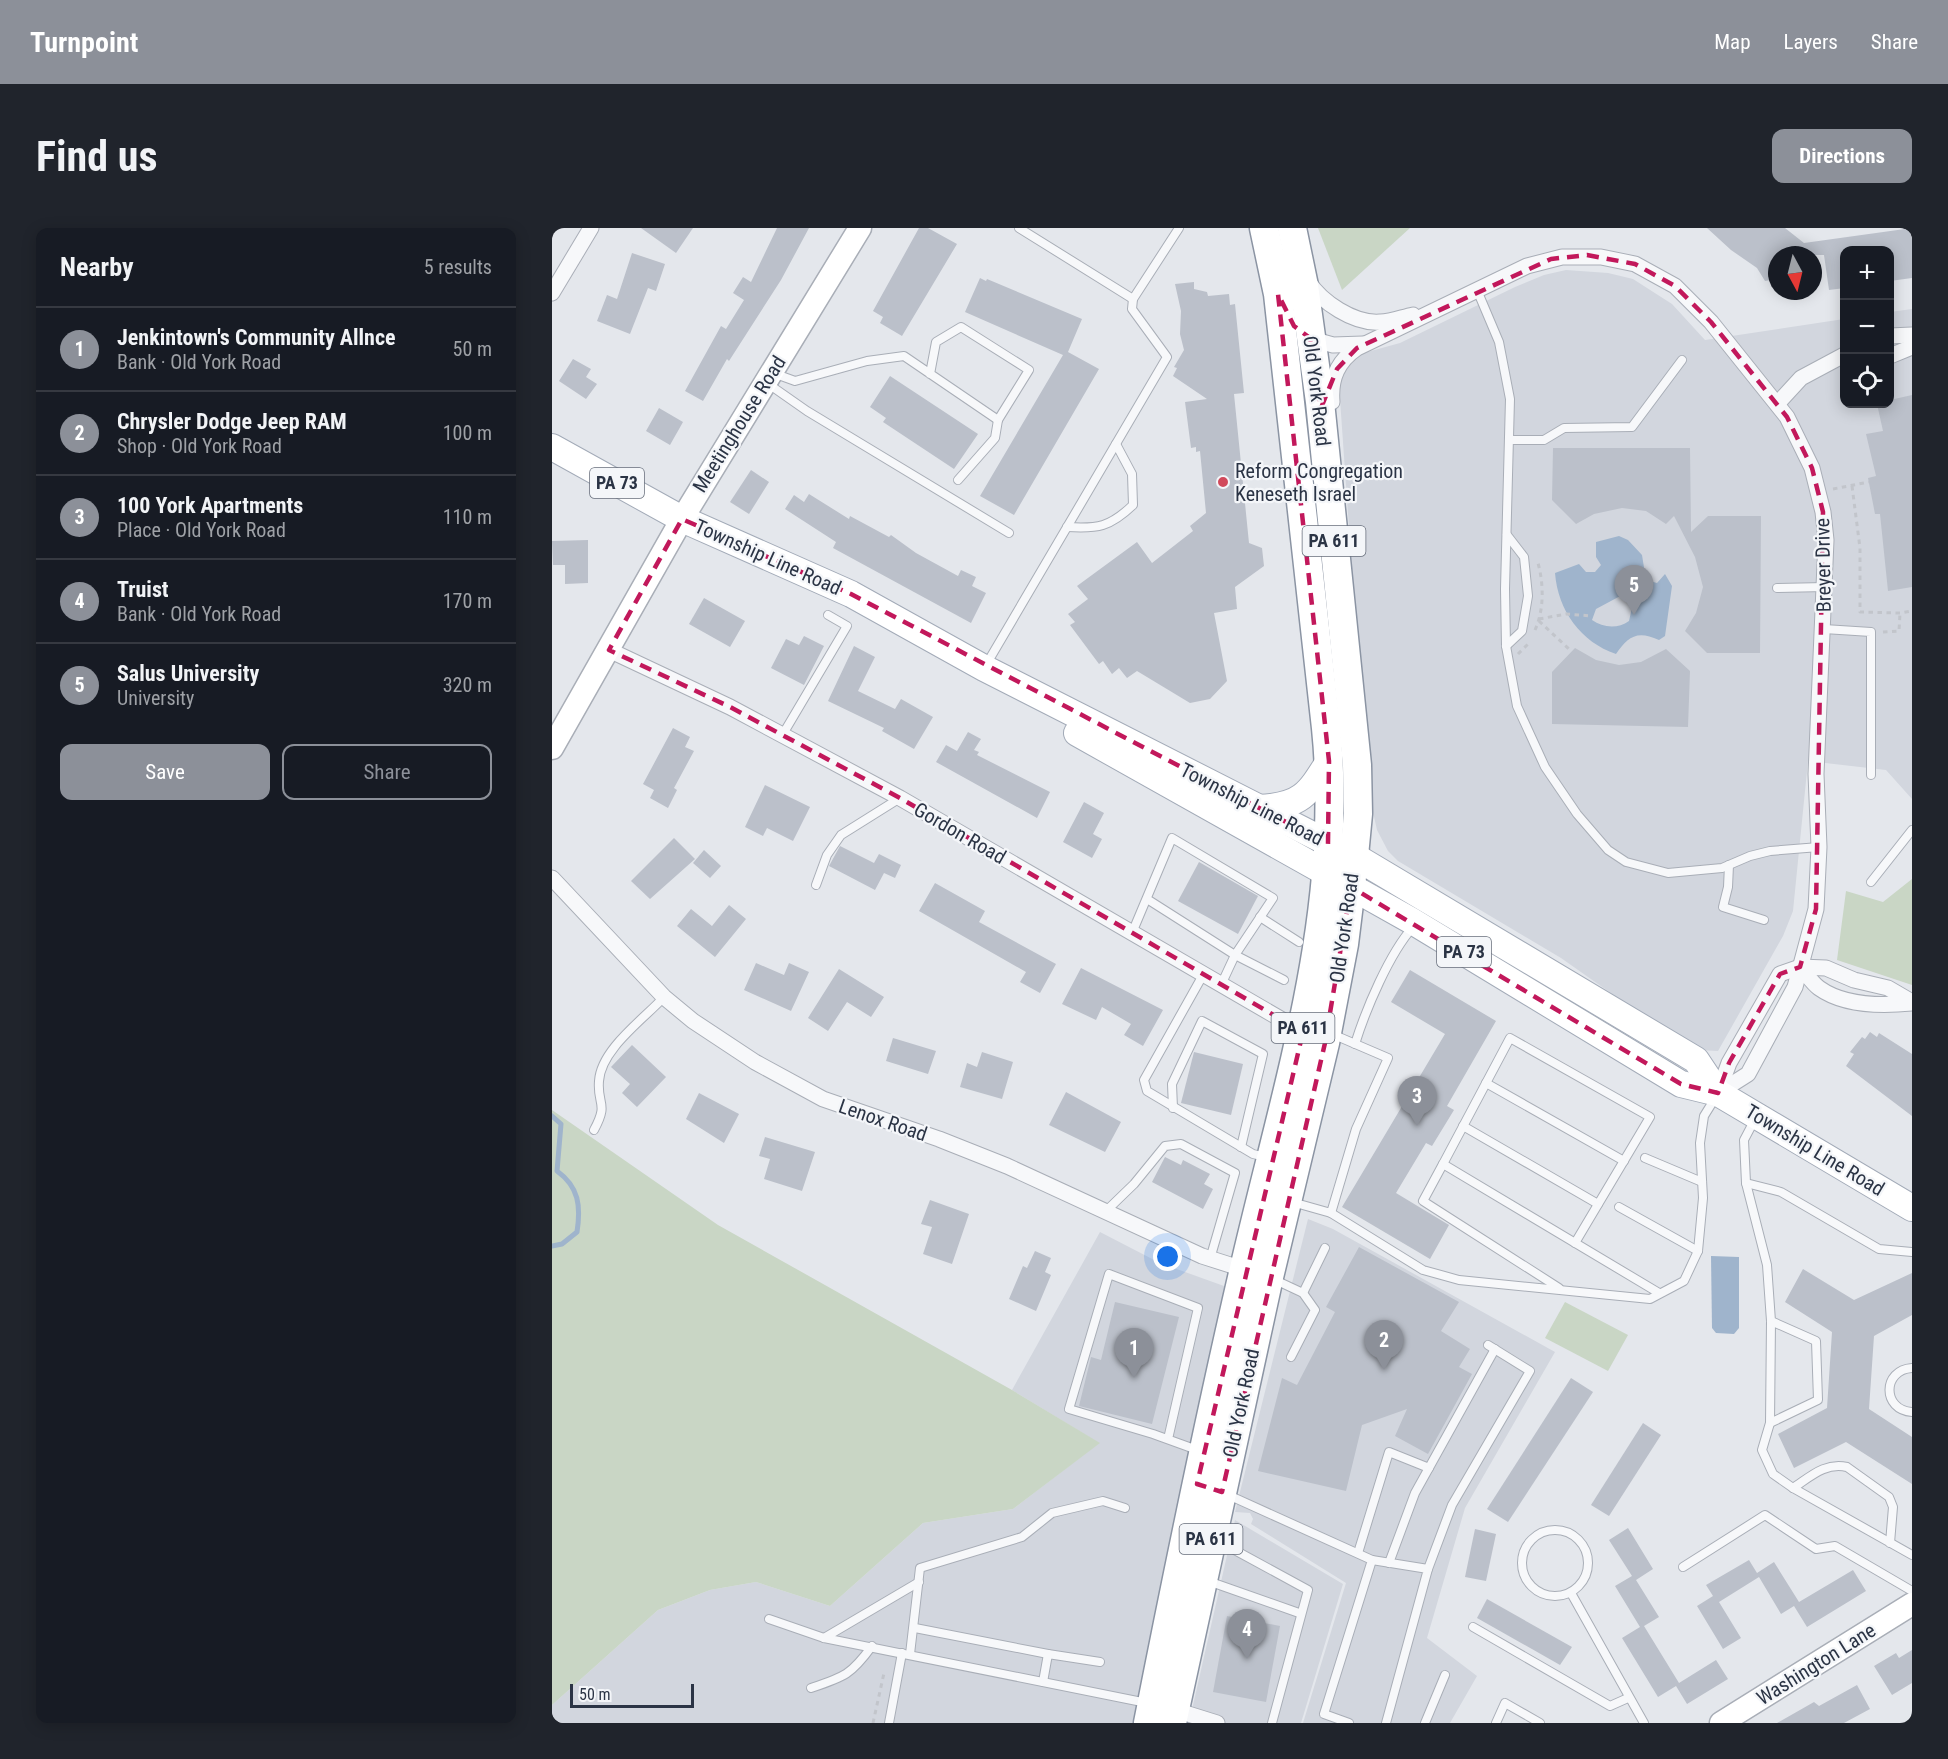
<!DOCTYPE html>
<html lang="en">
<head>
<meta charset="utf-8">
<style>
  body { margin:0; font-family:"Roboto Condensed",sans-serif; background:#20242c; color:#f1f3f6 }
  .controls { position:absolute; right:18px; top:18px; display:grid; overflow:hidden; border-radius:12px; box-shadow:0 3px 15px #0003 }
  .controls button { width:54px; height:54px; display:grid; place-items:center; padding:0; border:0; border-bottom:2px solid #363941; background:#171b24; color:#f1f3f6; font:30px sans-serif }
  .compass { position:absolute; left:1216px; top:18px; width:54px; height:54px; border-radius:50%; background:#171b24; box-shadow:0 3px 15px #0003; rotate:173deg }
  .scale { position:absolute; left:18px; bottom:15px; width:124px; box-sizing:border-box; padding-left:6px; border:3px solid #2b3445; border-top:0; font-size:16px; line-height:21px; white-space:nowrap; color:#2b3445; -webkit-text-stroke:4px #f4f6f9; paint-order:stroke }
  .you { position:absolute; left:616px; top:1029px; width:21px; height:21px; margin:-15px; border:4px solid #fff; border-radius:50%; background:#1a73e8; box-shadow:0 0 0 9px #1a73e833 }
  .badge { display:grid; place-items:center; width:39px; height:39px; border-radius:50%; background:#8c9099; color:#fff; font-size:20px; font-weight:700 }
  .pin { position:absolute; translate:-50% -50px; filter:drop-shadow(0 2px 3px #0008) }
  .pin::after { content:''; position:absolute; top:32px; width:21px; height:18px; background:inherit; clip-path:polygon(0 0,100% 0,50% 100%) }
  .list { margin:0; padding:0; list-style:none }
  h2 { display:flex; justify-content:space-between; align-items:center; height:78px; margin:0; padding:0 24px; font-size:26px }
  h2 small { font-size:20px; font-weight:400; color:#9ea1a6 }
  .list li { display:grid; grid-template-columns:39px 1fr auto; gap:18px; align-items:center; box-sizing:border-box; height:84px; padding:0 24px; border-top:2px solid #363941 }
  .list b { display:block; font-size:22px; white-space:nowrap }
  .list p { margin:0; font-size:20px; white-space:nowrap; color:#9ea1a6 }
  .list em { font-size:20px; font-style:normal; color:#9ea1a6 }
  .actions { display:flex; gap:12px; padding:18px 24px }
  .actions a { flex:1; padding:14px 0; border:2px solid #8c9099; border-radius:12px; text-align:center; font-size:21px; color:#8c9099 }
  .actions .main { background:#8c9099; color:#fff }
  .icon { flex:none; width:33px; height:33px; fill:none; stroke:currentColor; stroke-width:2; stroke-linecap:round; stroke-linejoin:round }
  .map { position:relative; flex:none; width:1360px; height:1495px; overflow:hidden; border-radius:12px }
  header { display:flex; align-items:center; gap:36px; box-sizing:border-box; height:84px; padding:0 30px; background:#8c9099; color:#fff }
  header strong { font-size:28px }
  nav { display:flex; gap:33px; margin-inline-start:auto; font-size:21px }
  .intro { display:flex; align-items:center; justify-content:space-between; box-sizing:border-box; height:144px; padding:0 36px }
  h1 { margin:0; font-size:42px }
  .button { padding:15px 27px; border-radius:12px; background:#8c9099; color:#fff; font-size:21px; font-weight:700 }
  main { display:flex; gap:36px; padding:0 36px }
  aside { flex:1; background:#171b24; border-radius:12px; box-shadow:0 3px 15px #0003 }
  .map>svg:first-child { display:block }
</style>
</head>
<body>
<header>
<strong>Turnpoint</strong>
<nav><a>Map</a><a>Layers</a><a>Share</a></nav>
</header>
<div class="intro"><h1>Find us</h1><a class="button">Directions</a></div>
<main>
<aside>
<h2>Nearby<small>5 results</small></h2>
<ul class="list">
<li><span class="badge">1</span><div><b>Jenkintown's Community Allnce</b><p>Bank · Old York Road</p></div><em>50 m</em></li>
<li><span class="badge">2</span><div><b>Chrysler Dodge Jeep RAM</b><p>Shop · Old York Road</p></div><em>100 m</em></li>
<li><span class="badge">3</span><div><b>100 York Apartments</b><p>Place · Old York Road</p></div><em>110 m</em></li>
<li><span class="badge">4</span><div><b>Truist</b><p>Bank · Old York Road</p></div><em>170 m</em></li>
<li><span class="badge">5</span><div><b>Salus University</b><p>University</p></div><em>320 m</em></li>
</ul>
<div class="actions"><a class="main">Save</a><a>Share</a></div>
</aside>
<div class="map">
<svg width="1360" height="1495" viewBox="0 0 1360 1495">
  <rect width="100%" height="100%" fill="#e4e7ec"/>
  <g fill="#d2d6de">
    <polygon points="1014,42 1056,45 1081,51 1120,76 1153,112 1292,91 1292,176 1338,176 1338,84 1360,81 1360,571 1334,542 1256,533 1241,683 1231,708 1166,823 1145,822 1110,801 1009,730 846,633 836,623 825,602 815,557 787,157 794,140 808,126 848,115 963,59 992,47"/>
    <polygon points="756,991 781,1001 1003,1124 913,1280 875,1410 925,1448 898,1495 751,1495 794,1355 699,1296 701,1291 698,1285 683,1284"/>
    <polygon points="548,1004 608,1035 672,1058 686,1068 596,1495 0,1495 0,1477 106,1382 158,1362 204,1354 278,1378 371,1295 461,1281 547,1215 460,1162"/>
    <polygon points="683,1292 791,1356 749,1495 637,1495"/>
  </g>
  <g fill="#c9d6c5">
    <polygon points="766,0 858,0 790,62"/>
    <polygon points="1360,651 1360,757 1285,732 1294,663 1331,674"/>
    <polygon points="0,882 166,997 460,1162 548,1215 461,1281 371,1295 278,1378 204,1354 158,1362 106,1382 0,1477"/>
    <polygon points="1013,1074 1076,1107 1056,1143 993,1110"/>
  </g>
  <g fill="#9fb4cc" fill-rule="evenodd">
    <path d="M 1067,308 L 1076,312 L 1090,327 L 1094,352 L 1105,355 L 1113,346 L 1120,358 L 1113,408 L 1107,412 C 1084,401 1075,410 1064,426 C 1029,414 1006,383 1003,345 L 1027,336 L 1034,344 L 1043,344 L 1049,337 L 1044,329 L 1044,314 ZM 1072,366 L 1081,375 L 1077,393 C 1066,401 1051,400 1040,392 L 1044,381 Z"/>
    <polygon points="1159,1028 1187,1029 1187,1100 1182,1106 1164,1105 1160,1100"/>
  </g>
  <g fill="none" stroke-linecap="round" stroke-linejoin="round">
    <path stroke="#9fb4cc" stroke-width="5" d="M 0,888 L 9,896 L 5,943 C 27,959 29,978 25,1004 L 10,1016 L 0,1018"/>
  </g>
  <g fill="#bbc0ca">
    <polygon points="89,0 141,0 124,25"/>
    <polygon points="225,0 257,0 229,52 177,133 175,131 151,173 133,163 169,98 174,101 192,72 181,65 191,49 199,54"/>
    <polygon points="367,0 376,0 405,16 350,108 328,95 331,89 321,83"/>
    <polygon points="1155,0 1233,0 1252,15 1360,0 1360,50 1338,53 1338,22 1293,22 1293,60 1277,62 1272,27 1225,27 1225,51 1213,53 1205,40 1179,22"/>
    <polygon points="80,25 113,36 104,63 96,60 78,106 45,93 55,67 65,71"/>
    <polygon points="428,50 434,53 435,51 530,91 516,124 547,141 462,287 428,268 511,127 413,84"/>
    <polygon points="642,54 642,61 655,64 656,68 677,66 678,77 683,76 692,165 682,166 697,315 710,320 712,338 683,359 685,381 662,385 675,453 658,471 638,475 585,443 575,450 567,440 560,446 551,433 547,436 518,397 523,394 516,386 536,371 525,358 585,314 600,335 641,303 638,298 654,285 648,223 644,224 644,219 639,220 633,174 655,171 621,148 625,140 622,139 632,122 628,106 629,83 623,56"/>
    <polygon points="21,131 39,141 34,149 45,156 34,171 7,153"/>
    <polygon points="338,148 426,206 402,241 331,194 334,190 318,179"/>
    <polygon points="1360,167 1360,359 1336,363 1328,286 1323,286 1316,250 1324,248 1314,206 1331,203 1325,176 1338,176 1338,172"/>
    <polygon points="107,180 131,194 118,217 94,203"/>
    <polygon points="1001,220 1138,220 1139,304 1156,288 1209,288 1208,425 1155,425 1133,403 1144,385 1151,359 1143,329 1122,288 1114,296 1094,283 1070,280 1042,286 1024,296 1000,272"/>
    <polygon points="199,242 217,254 197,286 178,274"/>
    <polygon points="257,266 297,291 298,288 337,309 339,307 364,325 406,348 409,342 424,349 420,358 434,365 419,395 281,320 284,314 233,281 242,267 252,274"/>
    <polygon points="36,312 36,355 13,356 13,337 1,337 0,313"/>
    <polygon points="152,370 193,393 178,419 137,396"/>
    <polygon points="252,408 272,418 252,457 219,440 234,411 247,417"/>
    <polygon points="302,418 323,429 306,463 343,481 349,471 381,489 362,521 330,503 332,500 276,473"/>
    <polygon points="1023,420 1044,432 1067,437 1089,434 1114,421 1138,443 1136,499 1000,496 1000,444"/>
    <polygon points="121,500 138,509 133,519 142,523 122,560 125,562 116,580 98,570 102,562 91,556"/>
    <polygon points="416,504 429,511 422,522 427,524 425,527 498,564 485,590 384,534 394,517 405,523"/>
    <polygon points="213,557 258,579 241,613 215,600 211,608 193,599"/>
    <polygon points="532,574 552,585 541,606 550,611 540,630 511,614"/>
    <polygon points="122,610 143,631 98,671 79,653"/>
    <polygon points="288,618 322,635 327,626 349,637 343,650 332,645 323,662 277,638"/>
    <polygon points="152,622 169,638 158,650 141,635"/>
    <polygon points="647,634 706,668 686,706 626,673"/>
    <polygon points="383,655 433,683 427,694 504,736 488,765 468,754 474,744 367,683"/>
    <polygon points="177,677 194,691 163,729 125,698 139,681 160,698"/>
    <polygon points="204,735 232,747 237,735 257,744 239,783 192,762"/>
    <polygon points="529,740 611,782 591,818 572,807 579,796 550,779 544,792 510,776"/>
    <polygon points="287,741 332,769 319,789 295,774 276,803 256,790"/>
    <polygon points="858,742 944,793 895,878 902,882 880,918 874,915 844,965 897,997 878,1031 790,979 893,806 839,774"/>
    <polygon points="1318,804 1325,809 1327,805 1360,826 1360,888 1294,838 1302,826 1298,824 1310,809 1313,811"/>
    <polygon points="341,810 384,823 376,846 334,833"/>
    <polygon points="80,817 114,849 85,879 70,865 78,856 59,839"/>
    <polygon points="430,824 461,834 450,871 408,859 415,835 425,839"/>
    <polygon points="642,824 691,836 679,887 629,875"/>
    <polygon points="514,864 569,894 553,924 497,897"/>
    <polygon points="147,865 187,886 172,915 134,891"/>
    <polygon points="213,909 263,924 250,963 212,951 218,931 207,928"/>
    <polygon points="613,929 629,937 631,932 658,946 652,956 661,961 651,981 600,954"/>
    <polygon points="378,972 417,986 400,1036 371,1026 380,999 369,996"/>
    <polygon points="807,1019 907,1074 889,1103 918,1121 907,1139 920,1146 876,1226 843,1208 855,1181 810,1197 794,1263 706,1243 730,1150 745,1157 783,1084 774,1079"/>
    <polygon points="483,1023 499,1030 493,1044 499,1047 484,1083 457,1071 471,1038 475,1040"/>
    <polygon points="1251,1041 1302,1072 1360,1045 1360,1087 1322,1108 1317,1181 1360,1209 1360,1256 1294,1214 1242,1240 1226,1206 1275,1180 1280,1104 1233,1074"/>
    <polygon points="563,1074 627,1089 600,1196 527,1178 539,1129 549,1132"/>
    <polygon points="1019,1150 1041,1164 956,1294 935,1281"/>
    <polygon points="1091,1195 1109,1207 1057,1288 1039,1277"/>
    <polygon points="1076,1300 1101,1341 1084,1352 1107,1389 1092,1398 1127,1455 1164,1432 1176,1451 1135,1476 1124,1458 1106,1469 1070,1410 1088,1399 1063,1358 1080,1348 1057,1312"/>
    <polygon points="923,1301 944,1306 934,1353 913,1349"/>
    <polygon points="1197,1332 1205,1345 1222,1334 1247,1374 1301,1342 1314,1363 1255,1399 1242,1378 1229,1386 1207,1349 1167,1374 1189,1410 1171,1421 1145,1378 1161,1368 1154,1357"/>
    <polygon points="935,1371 1020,1419 1008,1437 925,1390"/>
    <polygon points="675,1388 728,1398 714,1474 661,1464"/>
    <polygon points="1360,1422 1360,1455 1340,1467 1322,1438 1344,1425 1347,1430"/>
    <polygon points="1305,1457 1318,1481 1292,1495 1225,1495 1262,1474 1267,1478"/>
  </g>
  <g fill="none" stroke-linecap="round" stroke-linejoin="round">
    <defs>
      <g id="lane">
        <polyline points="467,0 581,71"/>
        <polyline points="925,62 947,114 958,171 953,361 954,418 965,478 993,539 1025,586 1056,622 1074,634 1116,645 1170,640 1198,628 1218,623 1267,619"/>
        <polyline points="221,145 243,153 315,133 352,128 446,192 477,142 409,99 384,114 378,146"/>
        <polyline points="215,155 255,183 457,305"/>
        <polyline points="958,212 992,212 1012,200 1080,199 1130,132"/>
        <polyline points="406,252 443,210 446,192"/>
        <path d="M 515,299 C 546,301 558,299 581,277 L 580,246 L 564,216"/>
        <polyline points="1225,360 1273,359"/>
        <polyline points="1272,401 1319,404 1319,547"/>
        <polyline points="954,418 970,403 976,368 972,329 955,307"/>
        <polyline points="434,437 615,129 580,81 581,71 627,0"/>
        <polyline points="231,506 295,398 276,387"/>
        <polyline points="1177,637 1176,659 1171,679 1212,692"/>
        <polyline points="1319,654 1360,602"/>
        <polyline points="264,657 275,627 289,607 348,570"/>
        <polyline points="708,689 747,714"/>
        <polyline points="580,705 620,610 721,670 683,727 595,671"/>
        <polyline points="651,747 592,852 595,863 701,926 714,929"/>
        <polyline points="669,757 683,727 732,752"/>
        <path d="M 803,816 C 814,781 837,726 861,699"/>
        <polyline points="934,855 1072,933"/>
        <polyline points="621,880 620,856 650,793 711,826 689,919"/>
        <polyline points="1202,893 1192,912 1194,955 1229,964 1327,1021 1360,1024"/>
        <polyline points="911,898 1046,976"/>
        <path d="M 42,902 C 57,874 45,878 47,853 C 49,821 92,791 112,769"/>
        <polyline points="1093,930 1150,954"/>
        <polyline points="891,936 958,810 1098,889 1023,1015"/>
        <polyline points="1194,955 1215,1037 1219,1093 1218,1195 1266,1172 1264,1113 1219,1093"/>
        <polyline points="740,974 779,985 804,901 836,830 780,806"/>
        <polyline points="1067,979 1146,1023"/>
        <polyline points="553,984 582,956 613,918 629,916 683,945 658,1031"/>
        <polyline points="779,985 871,1042 907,1052 1098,1071 1132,1053 1146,1023 1151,970 1148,915 1152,888 1165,867"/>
        <polyline points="721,1051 751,1065 763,1082 739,1129"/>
        <polyline points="1007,1060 871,973 891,936 1107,1065"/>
        <polyline points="751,1065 773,1020"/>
        <path d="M 1360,1140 C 1330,1142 1330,1182 1360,1184"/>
        <polyline points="1218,1195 1210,1222 1221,1246 1241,1260 1360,1327"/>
        <polyline points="616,1211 646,1080 557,1046 517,1181 601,1206 648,1223"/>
        <path d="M 1241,1260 C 1258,1249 1273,1234 1295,1239 L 1337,1269 L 1341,1279 L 1338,1315"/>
        <polyline points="674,1266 820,1332 772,1486 797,1495"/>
        <circle cx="1003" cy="1335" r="33"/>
        <polyline points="666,1313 756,1362 720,1495"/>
        <polyline points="806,1325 837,1224 877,1240"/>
        <polyline points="820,1332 876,1341 834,1495"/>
        <polyline points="837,1335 863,1265 943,1121"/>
        <polyline points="1131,1339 1213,1287 1264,1321 1283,1318 1360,1363"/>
        <polyline points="876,1341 900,1277 978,1143 936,1117"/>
        <polyline points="656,1353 747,1385"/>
        <polyline points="1019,1365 1092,1495"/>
        <polyline points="217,1391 272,1410 595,1475"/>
        <polyline points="921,1399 1058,1478 1076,1470"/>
        <polyline points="363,1400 496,1426"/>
        <polyline points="272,1410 367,1354"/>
        <polyline points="358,1426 368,1340 470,1309 500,1285 551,1273 573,1280"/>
        <polyline points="491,1454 496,1426 548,1434"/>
        <path d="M 259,1460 C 292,1449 299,1447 320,1418"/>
        <polyline points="337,1495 350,1425"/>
        <polyline points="873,1495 893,1447"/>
        <polyline points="944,1495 953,1475 988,1495"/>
      </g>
      <g id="street">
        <path d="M 756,53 C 769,74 802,96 828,94 C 839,94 851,89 861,87"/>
        <polyline points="0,65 39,0"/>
        <polyline points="1338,108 1360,107"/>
        <polyline points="756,110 781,117 811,116"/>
        <polyline points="1338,128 1360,119"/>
        <path d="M 780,174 C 778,150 786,133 805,120 L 975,38 L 1010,29 L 1049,29 L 1083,36 L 1123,58 L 1159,94 L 1235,189 L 1260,240 L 1271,284 L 1274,312 L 1264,546 L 1267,619 L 1264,681 L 1243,759 L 1196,846 L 1166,865"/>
        <polyline points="1226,175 1249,150 1292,127"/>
        <polyline points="57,422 178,479 348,570 751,804"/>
        <polyline points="0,650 112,769 141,793 203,834 271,871 387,911 455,938 650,1028 697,1043"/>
        <path d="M 1248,739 C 1254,745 1260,755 1267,760 C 1292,778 1331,778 1360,775"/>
        <polyline points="1166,865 1177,835 1228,746 1248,739 1274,740 1302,752 1336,760 1360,774"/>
        <polyline points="617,1480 665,1495"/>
      </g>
      <g id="secondary">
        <polyline points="0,520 130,291 308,0"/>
        <polyline points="1169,1495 1360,1376"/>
      </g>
      <g id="primary">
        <polyline points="0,219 130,291 299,366 432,440 802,628 1144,832 1166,865"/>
        <polyline points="525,505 860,693 1129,856 1166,865 1360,980"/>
        <path d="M 706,580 C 749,578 756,567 777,533"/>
      </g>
      <g id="highway">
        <path d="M 596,1495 C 626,1343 657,1192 692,1041 C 733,863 793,685 774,500 L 726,66 L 712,0"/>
        <polyline points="620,1495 717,1049 773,815 792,716 799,659 806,586 805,537 768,174 752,58 740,0"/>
      </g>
    </defs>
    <use href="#lane" stroke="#a9aeb7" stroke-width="10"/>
    <use href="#street" stroke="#a9aeb7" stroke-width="17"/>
    <use href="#secondary" stroke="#a9aeb7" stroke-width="25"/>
    <use href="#primary" stroke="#a3abb8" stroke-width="28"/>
    <use href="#highway" stroke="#8b94a3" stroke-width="31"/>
    <g stroke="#c2c5cb" stroke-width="3" stroke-dasharray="4.5 4.5" stroke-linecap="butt">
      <polyline points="1300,258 1308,320 1308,384 1348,385 1360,383"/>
      <polyline points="1281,261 1317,254"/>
      <polyline points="987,391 1014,386 1040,388"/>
      <polyline points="987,393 1018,422"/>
      <path d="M 983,402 C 992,382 992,357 986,335"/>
      <polyline points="1331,404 1347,403 1348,385"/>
      <polyline points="966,426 978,414"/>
      <polyline points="321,1495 332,1445"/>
    </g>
    <use href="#lane" stroke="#f7f8fa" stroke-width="8"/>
    <use href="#street" stroke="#f7f8fa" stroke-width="15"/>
    <use href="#secondary" stroke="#fff" stroke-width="22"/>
    <use href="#primary" stroke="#fff" stroke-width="26"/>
    <use href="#highway" stroke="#fff" stroke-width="28"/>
  </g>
  <path fill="none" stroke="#c2185b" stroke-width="4.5" stroke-dasharray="12 8" stroke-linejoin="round" d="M 1035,27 L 1083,36 L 1123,58 L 1159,94 L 1235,189 L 1260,240 L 1271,284 L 1264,681 L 1248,739 L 1228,746 L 1177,835 L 1166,865 L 1129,856 L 799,659 L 773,815 L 670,1264 L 645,1256 L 751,804 L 348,570 L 178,479 L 57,422 L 130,291 L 299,366 L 776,616 L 777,533 L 726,66 L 742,98 L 758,110 L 769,180 L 785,141 L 805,120 L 999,31 Z"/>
  <circle fill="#d1495b" stroke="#f4f6f9" stroke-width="2" cx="671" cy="254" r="6"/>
  <g text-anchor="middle" stroke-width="4.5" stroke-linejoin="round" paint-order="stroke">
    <g fill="#f4f6f9" stroke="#676e7b" stroke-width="1.5">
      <rect x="38" y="240" width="54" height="30" rx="4.5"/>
      <rect x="750.5" y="298" width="63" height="30" rx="4.5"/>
      <rect x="885" y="709" width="54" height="30" rx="4.5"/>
      <rect x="719.5" y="785" width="63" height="30" rx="4.5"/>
      <rect x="627.5" y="1296" width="63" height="30" rx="4.5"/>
    </g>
    <g font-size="18" font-weight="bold" fill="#2b3445">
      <text x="65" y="261">PA 73</text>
      <text x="782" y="319">PA 611</text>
      <text x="912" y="730">PA 73</text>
      <text x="751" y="806">PA 611</text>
      <text x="659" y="1317">PA 611</text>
    </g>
    <g font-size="20" fill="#2b3445" stroke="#f4f6f9">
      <text transform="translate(765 163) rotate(83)" y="7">Old York Road</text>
      <text transform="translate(187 196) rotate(-58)" y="7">Meetinghouse Road</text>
      <text transform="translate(216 329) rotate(24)" y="7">Township Line Road</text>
      <text transform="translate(1271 337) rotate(-91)" y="7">Breyer Drive</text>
      <text transform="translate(700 576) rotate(27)" y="7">Township Line Road</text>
      <text transform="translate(408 605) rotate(30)" y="7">Gordon Road</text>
      <text transform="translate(792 700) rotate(-82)" y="7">Old York Road</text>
      <text transform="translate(331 892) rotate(19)" y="7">Lenox Road</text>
      <text transform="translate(1263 922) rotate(31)" y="7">Township Line Road</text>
      <text transform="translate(689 1175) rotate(-78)" y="7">Old York Road</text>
      <text transform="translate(1264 1436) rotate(-32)" y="7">Washington Lane</text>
    </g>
    <g font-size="20" fill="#2b3445" stroke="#f4f6f9" text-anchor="start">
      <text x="683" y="250">Reform Congregation<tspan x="683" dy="23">Keneseth Israel</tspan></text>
    </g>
  </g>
</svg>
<div class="controls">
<button>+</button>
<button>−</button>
<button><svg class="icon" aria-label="locate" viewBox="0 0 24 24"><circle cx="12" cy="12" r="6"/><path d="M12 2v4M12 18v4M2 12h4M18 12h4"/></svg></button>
</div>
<svg class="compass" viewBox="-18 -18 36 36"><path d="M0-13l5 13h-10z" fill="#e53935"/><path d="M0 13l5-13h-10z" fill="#9ea1a6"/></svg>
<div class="scale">50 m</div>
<div class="you"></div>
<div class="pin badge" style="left:582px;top:1150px">1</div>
<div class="pin badge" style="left:832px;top:1142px">2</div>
<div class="pin badge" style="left:865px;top:898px">3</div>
<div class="pin badge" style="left:695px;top:1431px">4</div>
<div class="pin badge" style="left:1082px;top:387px">5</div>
</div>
</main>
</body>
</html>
